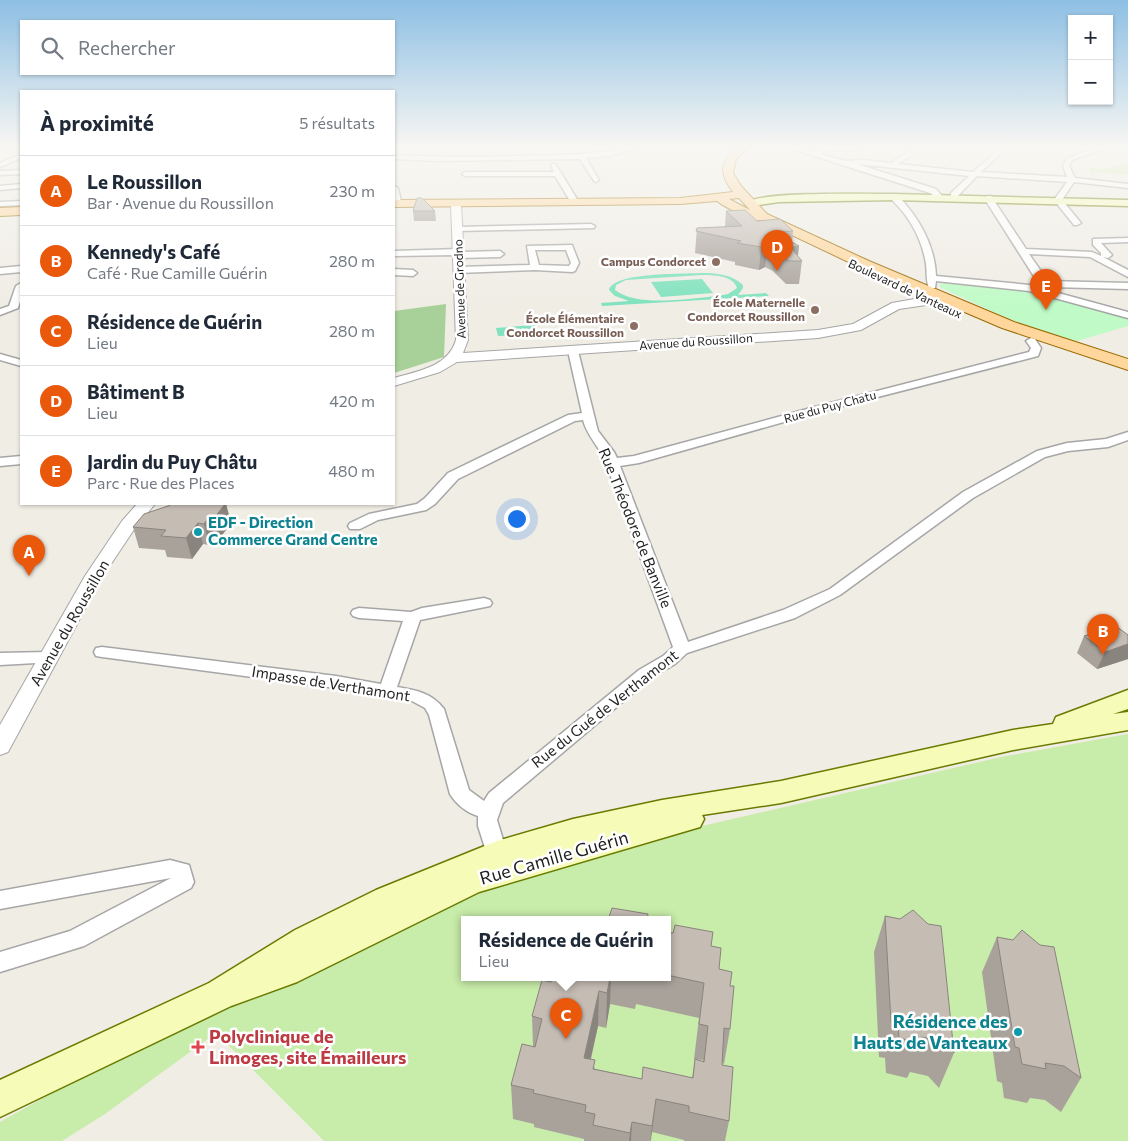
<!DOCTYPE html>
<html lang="fr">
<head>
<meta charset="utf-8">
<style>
  body { margin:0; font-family:Commissioner,sans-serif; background:#f6f6f7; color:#1f2937 }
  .controls { position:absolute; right:15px; top:15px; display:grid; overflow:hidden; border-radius:0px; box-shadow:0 1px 4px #0004 }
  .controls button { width:45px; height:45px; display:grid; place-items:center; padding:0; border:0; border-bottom:1px solid #e0e1e3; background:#fff; color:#1f2937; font:25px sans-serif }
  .you { position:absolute; left:516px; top:518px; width:18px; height:18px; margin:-12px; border:4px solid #fff; border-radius:50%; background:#1a73e8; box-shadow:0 0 0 8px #1a73e833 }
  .badge { display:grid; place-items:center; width:32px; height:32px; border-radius:50%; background:#ea580c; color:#fff; font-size:16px; font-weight:700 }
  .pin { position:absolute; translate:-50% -41px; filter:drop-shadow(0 1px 2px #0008) }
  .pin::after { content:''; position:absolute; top:26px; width:18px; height:15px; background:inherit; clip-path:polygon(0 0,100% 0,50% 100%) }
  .popup { position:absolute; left:461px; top:916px; width:210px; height:65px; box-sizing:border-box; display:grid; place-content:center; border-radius:0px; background:#fff; filter:drop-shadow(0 1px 4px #0005); font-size:16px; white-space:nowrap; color:#747a83 }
  .popup b { font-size:19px; color:#1f2937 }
  .popup::after { content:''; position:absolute; left:50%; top:100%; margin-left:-10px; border:10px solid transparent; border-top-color:#fff }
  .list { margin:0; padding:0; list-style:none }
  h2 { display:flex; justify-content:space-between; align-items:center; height:65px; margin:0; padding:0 20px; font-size:21px }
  h2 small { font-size:16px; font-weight:400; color:#747a83 }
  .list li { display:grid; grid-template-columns:32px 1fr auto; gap:15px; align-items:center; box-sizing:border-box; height:70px; padding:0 20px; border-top:1px solid #e0e1e3 }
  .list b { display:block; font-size:19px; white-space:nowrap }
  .list p { margin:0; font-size:16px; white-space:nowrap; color:#747a83 }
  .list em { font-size:16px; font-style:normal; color:#747a83 }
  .icon { flex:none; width:28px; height:28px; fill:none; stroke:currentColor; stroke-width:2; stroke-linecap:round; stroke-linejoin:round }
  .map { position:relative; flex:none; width:1128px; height:1141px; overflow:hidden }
  .search { position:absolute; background:#fff; box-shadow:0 1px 4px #0004; left:20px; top:20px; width:375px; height:55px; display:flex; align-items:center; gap:12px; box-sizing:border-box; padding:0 18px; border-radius:0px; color:#747a83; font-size:19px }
  .panel { position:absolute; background:#fff; box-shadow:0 1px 4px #0004; left:20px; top:90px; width:375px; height:415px; border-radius:0px }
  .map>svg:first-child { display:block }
</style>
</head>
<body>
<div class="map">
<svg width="1128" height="1141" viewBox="0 0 1128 1141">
  <rect width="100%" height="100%" fill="#f0ede5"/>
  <g fill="#c8eca9" fill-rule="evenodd">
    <polygon points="1128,163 1128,175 1094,172 1094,175 1091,175 1089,168 1104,169"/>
    <path d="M 1128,734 L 1128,1141 L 324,1141 L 216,1033 L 105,1114 L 62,1141 L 0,1141 L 0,1122 L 72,1082 L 217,1012 L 496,886 L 624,844 L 1001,757 ZM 465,920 L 667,920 L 667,978 L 465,978 Z"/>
  </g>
  <polygon fill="#a7d198" points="446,304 444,357 394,373 394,311"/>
  <polygon fill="#c0fbc7" points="946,282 1037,293 1128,318 1128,326 1074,342 1007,318 941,288 939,284"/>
  <g fill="#80e2be" fill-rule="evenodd">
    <path d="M 701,273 C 716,273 731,274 743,285 L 743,288 L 738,295 L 766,293 L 769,296 L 602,306 L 601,303 L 629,301 L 615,296 L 609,290 C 613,272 684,274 701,273 ZM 702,275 C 713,275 733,275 737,288 L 728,294 L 718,296 C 690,298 638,308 615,290 L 616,285 L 626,280 Z"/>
    <polygon points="702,279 713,293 661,297 651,282"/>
    <polygon points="535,325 538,334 498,336 496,328"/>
  </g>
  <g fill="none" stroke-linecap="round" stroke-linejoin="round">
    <defs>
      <g id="minor">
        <polygon points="0,146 12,146 0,149"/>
        <path d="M 632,146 L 642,146 L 610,156 L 586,158 L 599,180 L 596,182 L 594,181 L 580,159 L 435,161 L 394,159 L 394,155 C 435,157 476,157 517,156 C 556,155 594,156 632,146 Z"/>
        <path d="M 783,146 L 793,146 L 813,152 L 824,146 L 853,148 L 864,146 L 864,148 C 849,154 834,146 820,154 L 846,161 L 861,160 L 891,163 L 918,146 L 925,146 L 898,164 L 973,172 L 1000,148 L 1012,146 L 1004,150 L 981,172 L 1067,177 L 1063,166 L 1067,158 L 1103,146 L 1112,146 L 1072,160 L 1069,166 L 1075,178 L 1128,184 L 1128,188 L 1074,182 L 1062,200 L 1081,223 L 1077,225 L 1074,225 L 1054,200 L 1067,182 L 977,176 L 955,199 L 951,197 L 951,193 L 969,176 L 857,164 L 936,189 L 943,197 L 939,199 L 930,193 Z"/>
        <polygon points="21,154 21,158 0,167 0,163"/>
        <path d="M 554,163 C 557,165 574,195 579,202 L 578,204 L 572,204 L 555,176 L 465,176 L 462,174 L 465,172 L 554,172 L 551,165 Z"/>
        <polygon points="21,170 21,174 0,175 0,171"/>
        <polygon points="21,184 21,188 0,190 0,186"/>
        <polygon points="394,186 398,188 402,206 395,204"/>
        <path d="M 891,195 L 897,195 C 918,216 935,245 936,276 L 1030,285 L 1042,289 L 984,198 L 988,196 L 991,196 L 1026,249 L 1092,252 L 1101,256 L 1101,253 L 1093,245 L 1093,239 L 1128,238 L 1128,242 L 1101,243 L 1112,255 L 1108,258 L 1103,257 L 1128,270 L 1128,277 L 1090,257 L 1029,254 L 1048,281 L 1128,283 L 1128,289 L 1051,287 L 1051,291 L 1128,312 L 1128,318 L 1029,291 L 936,281 L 935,288 L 929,288 C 926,281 927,272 926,264 C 922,239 910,217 891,199 Z"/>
        <polygon points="21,201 21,205 0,206 0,202"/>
        <polygon points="591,224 595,226 594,228 458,231 454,229 458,227"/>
        <path d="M 572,245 L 579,263 L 575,271 L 572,272 L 535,270 L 458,273 L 454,270 L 458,267 L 530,265 L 527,246 ZM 535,250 L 566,250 L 571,263 L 569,266 L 539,265 Z"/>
        <polygon points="458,249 462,252 500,251 504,254 500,257 458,258 454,255 394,256 394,251"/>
        <polygon points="21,266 21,272 0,274 0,268"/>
        <polygon points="394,269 413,270 417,273 413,276 394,275"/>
        <polygon points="21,283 21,298 18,308 0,315 0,309 9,306 16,286"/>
        <path d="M 1031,338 L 1035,339 L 1041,348 L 1038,356 L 819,412 L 639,463 L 620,466 L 688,642 L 783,610 L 830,589 L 963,492 L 1037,451 L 1067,443 L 1106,439 L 1128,432 L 1128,440 L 1108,447 L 1068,451 L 1045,457 L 973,498 L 840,595 L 795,618 L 687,653 L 675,664 L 651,678 L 503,803 L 497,820 L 507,853 C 502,864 495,869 484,865 L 481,859 L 486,851 L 478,826 L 478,816 C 467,813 456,804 450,794 L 429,715 L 425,708 L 412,701 L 336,688 L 102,657 L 96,656 L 94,652 L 96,648 L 102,647 L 336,676 L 381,684 L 403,621 L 359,618 L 353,616 L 351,613 L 353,610 L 359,608 L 411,612 L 422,608 L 484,598 L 490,600 L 492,603 L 490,606 L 420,620 L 397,687 C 416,690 432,693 444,709 L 469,790 L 484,801 L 489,793 L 639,670 L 663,656 L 673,647 L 607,466 L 604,463 L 605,461 C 599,446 587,436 583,420 L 575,421 L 458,479 L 435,504 L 426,510 L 378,520 L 360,529 L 350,529 L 348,526 L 350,523 L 369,514 L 417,504 L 425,498 L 448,473 L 568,415 L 582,413 L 568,351 L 569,349 L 573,348 L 578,351 L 598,431 L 614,452 L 617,458 L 634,456 L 811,408 L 1029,352 L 1031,348 L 1026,341 Z"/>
        <polygon points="0,354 21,360 21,366 0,360"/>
        <polygon points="21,456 21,464 0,466 0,458"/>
        <polygon points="48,652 54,654 56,658 54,662 0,665 0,653"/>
        <polygon points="170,860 189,865 194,882 191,888 84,946 0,972 0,952 70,931 171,878 0,909 0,891"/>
      </g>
      <g id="tertiary">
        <path d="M 456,201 L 461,204 L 468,340 L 463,353 L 818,330 L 853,324 L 892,303 L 926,297 L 932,301 L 926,305 L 899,309 L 861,330 L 818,338 L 457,362 L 440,372 L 394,386 L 394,378 C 418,371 448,367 456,340 L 451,204 Z"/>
        <polygon points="137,504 155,504 135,528 103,576 8,752 0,755 0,725 85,576 122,521"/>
      </g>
      <g id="secondary">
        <path d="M 894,194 L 1128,200 L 1128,206 L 894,200 L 779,202 L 751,206 L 746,203 C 759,191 870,194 894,194 Z"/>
        <polygon points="1128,690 1128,709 1113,714 1128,712 1128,730 1013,750 781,803 702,815 704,819 700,827 479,892 297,982 231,1006 0,1117 0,1080 209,983 295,930 376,890 497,841 573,819 662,800 781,781 1013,730 1053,724 1056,717"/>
      </g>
      <g id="primary">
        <path d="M 739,146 L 750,146 L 736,159 L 733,173 L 741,186 L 767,214 L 869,261 L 1014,322 L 1128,359 L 1128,370 L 1002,328 L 859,267 L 760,220 L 752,221 L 721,204 L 717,201 L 680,204 L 394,207 L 394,200 L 680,198 L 733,192 C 718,172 720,162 739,146 ZM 739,198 L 750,210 L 729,199 Z"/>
        <polygon points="21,207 21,215 0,216 0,208"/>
      </g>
    </defs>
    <use href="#minor" stroke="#a6a6a6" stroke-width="3"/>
    <use href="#tertiary" stroke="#a6a6a6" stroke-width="2"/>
    <use href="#secondary" stroke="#6a7b01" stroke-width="3"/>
    <use href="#primary" stroke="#9a6b00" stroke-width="2"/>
    <use href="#minor" fill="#fff" fill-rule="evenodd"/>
    <use href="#tertiary" fill="#fff" fill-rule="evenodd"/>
    <use href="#secondary" fill="#f6fcb7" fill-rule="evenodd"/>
    <use href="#primary" fill="#ffd69b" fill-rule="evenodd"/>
  </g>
  <g fill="#a9a29b" fill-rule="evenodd">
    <polygon points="413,211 435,211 436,221 414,221"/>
    <polygon points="726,211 757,221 793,231 792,242 799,246 798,256 802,261 799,284 786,284 773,271 765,267 759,270 735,265 735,262 695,253 697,228 725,227"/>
    <polygon points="172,504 226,504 231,523 220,538 215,538 209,545 203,544 192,559 167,557 165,550 139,548 133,527"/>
    <polygon points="1128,635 1128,659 1097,669 1077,653 1084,636"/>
    <polygon points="885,916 954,1053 939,1088 928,1076 910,1072 907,1078 886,1073 885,1058 879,1057 874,952"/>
    <path d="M 667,932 L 711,946 L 719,969 L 730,986 L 730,1029 L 724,1064 L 722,1063 L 729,1121 L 725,1141 L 684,1141 L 684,1140 L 652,1132 L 651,1141 L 584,1141 L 584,1139 L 534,1127 L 534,1124 L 513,1119 L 511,1085 L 533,1046 L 532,1016 L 551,982 L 552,978 L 667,978 ZM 610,1004 L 635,1009 L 636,1004 L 699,1018 L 694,1059 L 703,1060 L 703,1061 L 695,1059 L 692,1078 L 642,1079 L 595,1069 L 591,1059 L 598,1026 L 606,1028 Z"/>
    <polygon points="997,937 1081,1078 1061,1112 1045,1100 1030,1098 1027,1103 1004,1098 1002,1083 997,1081 982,972"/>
  </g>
  <g fill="#8a847e">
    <polygon points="768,245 765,267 759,270 761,247"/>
    <polygon points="799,246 797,261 790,247"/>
    <polygon points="225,504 226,504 231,523 220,538 215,517"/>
    <polygon points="209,517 215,538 209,545 204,524"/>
    <polygon points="198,523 203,544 192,559 186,538"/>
    <polygon points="1128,644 1128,659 1097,669 1105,652"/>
    <polygon points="610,978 611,978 610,1004 606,1028 607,993"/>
    <polygon points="599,991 598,1026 583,1092 584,1058"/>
    <polygon points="656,1099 652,1132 650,1141 652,1126"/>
    <polygon points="632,1122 631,1141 629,1141 630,1133"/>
  </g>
  <g fill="#c5bcb4" stroke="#8a847e">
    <polygon points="417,198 422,198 435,211 413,211"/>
    <polygon points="745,210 757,221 780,219 793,231 773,232 799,246 790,247 802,261 789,261 776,249 768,245 761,247 737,243 741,241 696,231 697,228 742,226 726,211"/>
    <polygon points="172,504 225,504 215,517 209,517 204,524 198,523 186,538 161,536 166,530 133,527 144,514 168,506"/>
    <polygon points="1116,626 1128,635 1128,644 1105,652 1084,636"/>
    <polygon points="612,908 648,914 647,920 608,920"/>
    <polygon points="913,910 928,924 941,926 954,1053 942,1041 921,1037 921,1043 899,1038 898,1023 891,1022 885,916 900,919"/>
    <polygon points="675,925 713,932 711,946 721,948 719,969 732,972 730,986 734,986 730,1029 724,1028 722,1065 733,1067 729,1121 689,1112 689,1106 656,1099 652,1126 632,1122 630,1133 593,1125 595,1114 585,1112 586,1105 533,1093 534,1090 511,1085 522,1044 535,1047 542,1019 532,1016 542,980 551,982 552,978 610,978 607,993 599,991 584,1058 595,1060 593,1069 642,1079 643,1067 693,1078 695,1059 704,1062 708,1026 699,1024 704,983 667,975 667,932 673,933"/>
    <polygon points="1022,930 1040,945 1054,947 1081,1078 1064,1066 1045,1063 1046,1069 1022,1064 1019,1048 1015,1047 997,937 1013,940"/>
  </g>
  <linearGradient id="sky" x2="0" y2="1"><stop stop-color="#8dbfe4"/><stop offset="0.48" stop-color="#f8f7f3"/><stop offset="1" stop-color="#f8f7f3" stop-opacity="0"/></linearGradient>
  <rect width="1128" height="306" fill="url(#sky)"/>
  <g fill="#8d6e63" stroke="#fff" stroke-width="2">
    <circle cx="716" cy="262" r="5"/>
    <circle cx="815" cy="310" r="5"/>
    <circle cx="634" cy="326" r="5"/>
  </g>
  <g fill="#0f9aa8" stroke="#fff" stroke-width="2">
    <circle cx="198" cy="532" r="5"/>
    <circle cx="1018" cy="1032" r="5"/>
  </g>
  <path fill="#e0444e" stroke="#fff" stroke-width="2" d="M195.5 1039.5h5v5h5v5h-5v5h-5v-5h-5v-5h5z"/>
  <g text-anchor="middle" stroke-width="5" stroke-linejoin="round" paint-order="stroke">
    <g font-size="12" font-weight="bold" fill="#785e54" stroke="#fff" text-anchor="end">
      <text x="706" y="266">Campus Condorcet</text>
      <text x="805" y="307">École Maternelle<tspan x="805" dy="14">Condorcet Roussillon</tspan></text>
      <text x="624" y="323">École Élémentaire<tspan x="624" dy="14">Condorcet Roussillon</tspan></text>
    </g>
    <g font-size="12" fill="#1f1f1f" stroke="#fff">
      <text transform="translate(460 289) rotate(-92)" y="4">Avenue de Grodno</text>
      <text transform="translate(905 289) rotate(25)" y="4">Boulevard de Vanteaux</text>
      <text transform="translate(696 342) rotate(-4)" y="4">Avenue du Roussillon</text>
      <text transform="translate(830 407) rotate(-15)" y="4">Rue du Puy Chatu</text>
    </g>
    <g font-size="15" font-weight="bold" fill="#0d838f" stroke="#fff" text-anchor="start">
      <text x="208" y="528">EDF - Direction<tspan x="208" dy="17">Commerce Grand Centre</tspan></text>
    </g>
    <g font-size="15" fill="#1f1f1f" stroke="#fff">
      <text transform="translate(635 528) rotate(68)" y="5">Rue Théodore de Banville</text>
      <text transform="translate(70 623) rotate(-60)" y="5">Avenue du Roussillon</text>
      <text transform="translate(331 684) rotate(9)" y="5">Impasse de Verthamont</text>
      <text transform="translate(605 709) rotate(-38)" y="5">Rue du Gué de Verthamont</text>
    </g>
    <g font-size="18" fill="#1f1f1f" stroke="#fff">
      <text transform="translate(554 858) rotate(-16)" y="6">Rue Camille Guérin</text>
    </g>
    <g font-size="18" font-weight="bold" fill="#0d838f" stroke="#fff" text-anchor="end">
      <text x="1008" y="1028">Résidence des<tspan x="1008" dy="21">Hauts de Vanteaux</tspan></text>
    </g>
    <g font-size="18" font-weight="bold" fill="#be3a42" stroke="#fff" text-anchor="start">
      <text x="209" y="1043">Polyclinique de<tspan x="209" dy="21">Limoges, site Émailleurs</tspan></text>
    </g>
  </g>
</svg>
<div class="controls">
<button>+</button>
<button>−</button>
</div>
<div class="you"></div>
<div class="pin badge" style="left:29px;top:576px">A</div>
<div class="pin badge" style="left:1103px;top:655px">B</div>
<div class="pin badge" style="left:566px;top:1039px">C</div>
<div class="popup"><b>Résidence de Guérin</b>Lieu</div>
<div class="pin badge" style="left:777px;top:271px">D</div>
<div class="pin badge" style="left:1046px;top:310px">E</div>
<div class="search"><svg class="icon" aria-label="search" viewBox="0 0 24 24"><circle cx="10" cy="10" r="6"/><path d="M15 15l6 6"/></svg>Rechercher</div>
<section class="panel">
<h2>À proximité<small>5 résultats</small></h2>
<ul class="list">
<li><span class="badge">A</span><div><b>Le Roussillon</b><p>Bar · Avenue du Roussillon</p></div><em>230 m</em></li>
<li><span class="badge">B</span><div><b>Kennedy's Café</b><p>Café · Rue Camille Guérin</p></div><em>280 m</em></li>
<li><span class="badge">C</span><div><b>Résidence de Guérin</b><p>Lieu</p></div><em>280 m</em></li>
<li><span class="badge">D</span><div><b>Bâtiment B</b><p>Lieu</p></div><em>420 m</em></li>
<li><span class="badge">E</span><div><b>Jardin du Puy Châtu</b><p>Parc · Rue des Places</p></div><em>480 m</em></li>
</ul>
</section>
</div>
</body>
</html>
